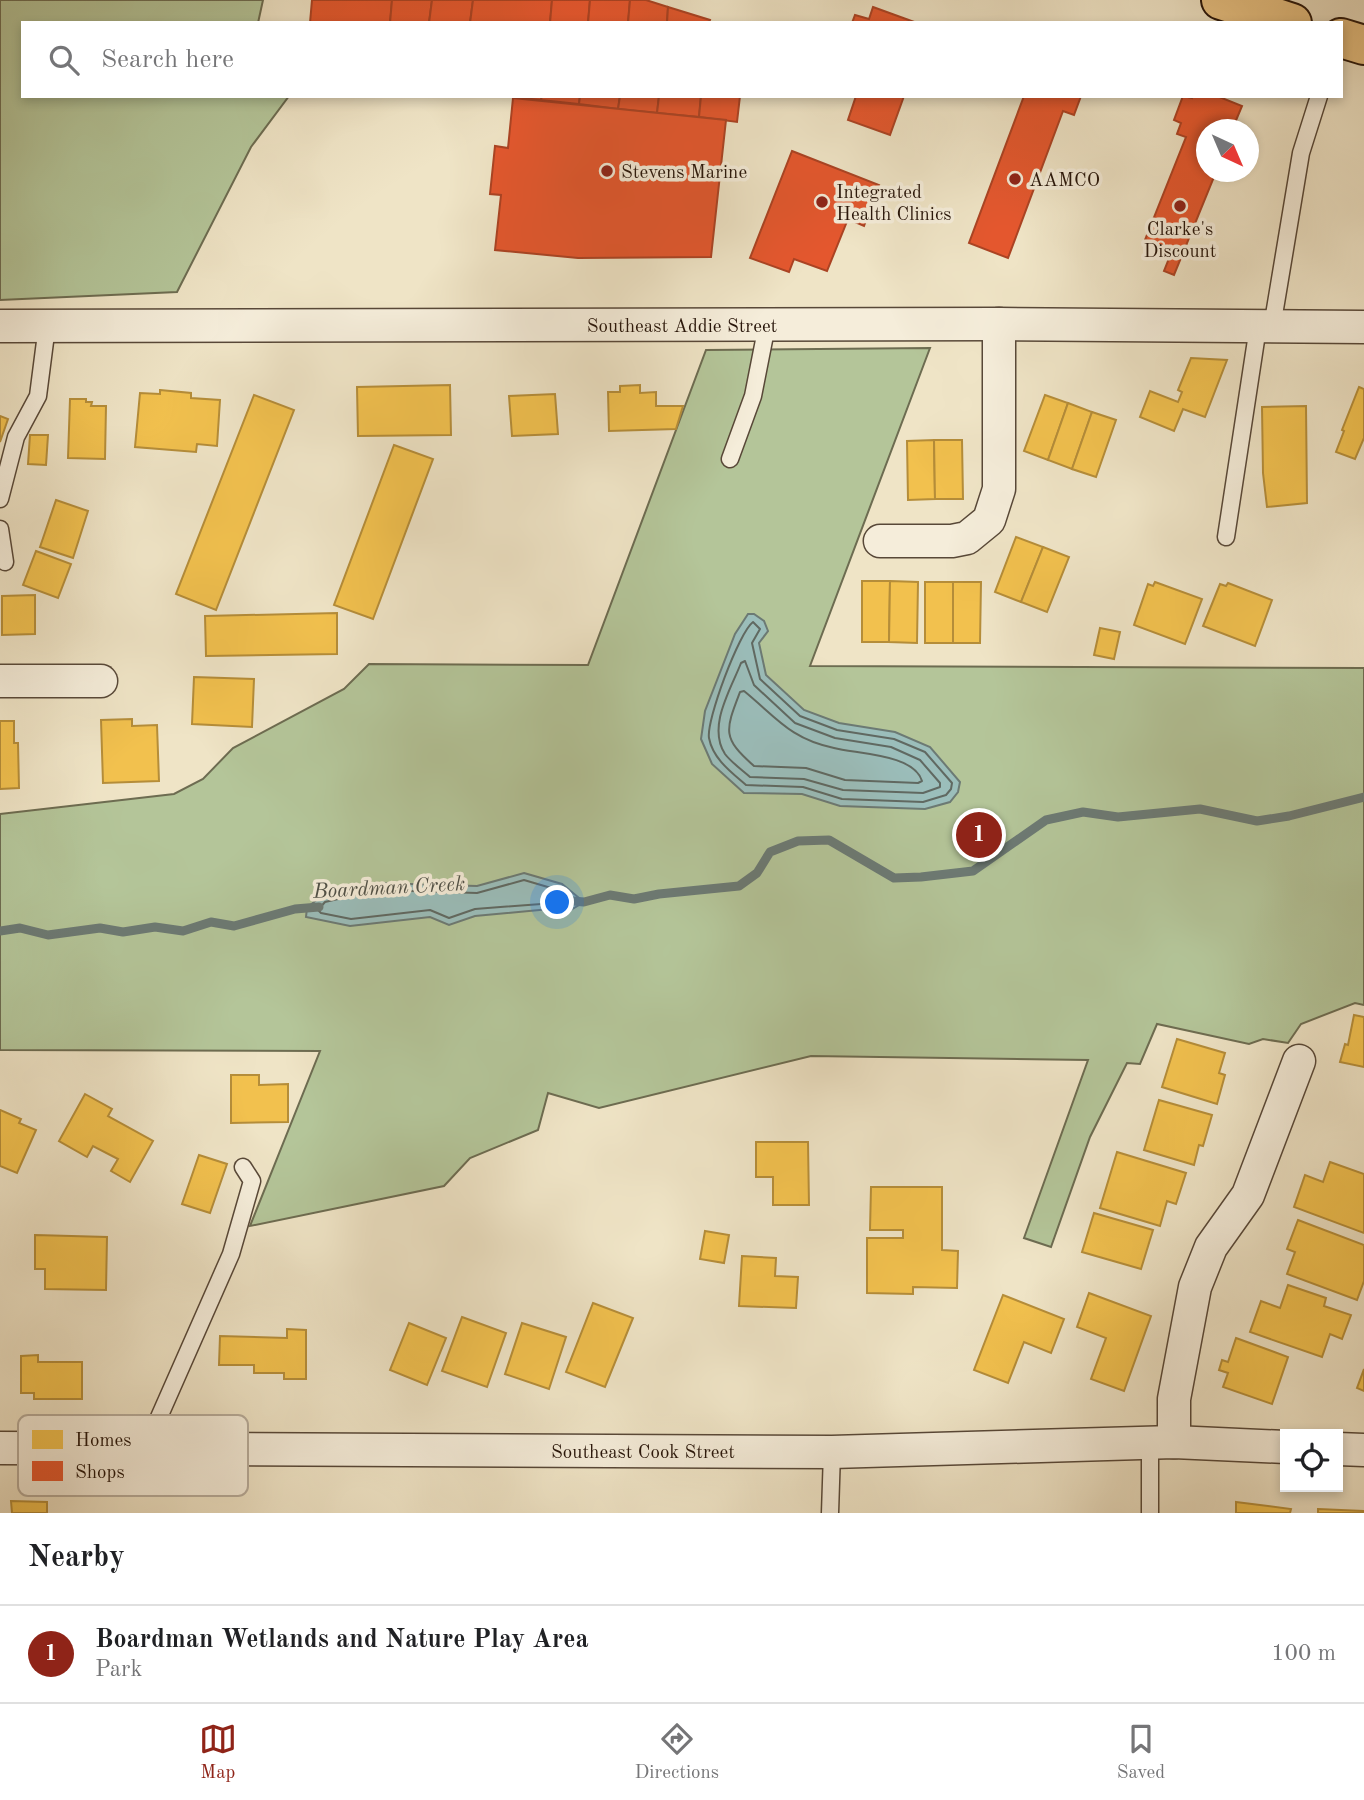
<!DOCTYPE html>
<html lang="en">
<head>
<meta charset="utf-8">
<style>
  body { margin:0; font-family:"Old Standard TT",serif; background:#f2f2f2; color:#202124 }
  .controls { position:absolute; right:21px; bottom:21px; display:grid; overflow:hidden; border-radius:0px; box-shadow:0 4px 10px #0003 }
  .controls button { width:63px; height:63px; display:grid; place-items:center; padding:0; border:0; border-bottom:2px solid #e0e0e0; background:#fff; color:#202124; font:35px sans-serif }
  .compass { position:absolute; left:1196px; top:119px; width:63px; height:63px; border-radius:50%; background:#fff; box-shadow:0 4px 10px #0003; rotate:136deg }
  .you { position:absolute; left:558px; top:903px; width:24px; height:24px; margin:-18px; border:5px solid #fff; border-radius:50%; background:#1a73e8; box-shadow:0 0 0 10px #1a73e833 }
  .badge { display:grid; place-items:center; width:46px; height:46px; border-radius:50%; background:#8f2418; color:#fff; font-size:23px; font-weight:700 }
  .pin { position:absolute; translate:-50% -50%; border:4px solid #fff; box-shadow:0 2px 7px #0006 }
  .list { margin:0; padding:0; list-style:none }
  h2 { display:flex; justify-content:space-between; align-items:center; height:91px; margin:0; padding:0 28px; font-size:30px }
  h2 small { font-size:23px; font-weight:400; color:#757577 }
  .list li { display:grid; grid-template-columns:46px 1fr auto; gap:21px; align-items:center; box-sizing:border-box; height:98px; padding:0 28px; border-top:2px solid #e0e0e0 }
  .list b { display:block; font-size:26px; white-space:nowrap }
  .list p { margin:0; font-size:23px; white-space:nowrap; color:#757577 }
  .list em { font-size:23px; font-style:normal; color:#757577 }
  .icon { flex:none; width:38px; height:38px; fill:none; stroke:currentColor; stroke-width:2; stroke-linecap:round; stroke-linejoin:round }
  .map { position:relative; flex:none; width:1364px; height:1513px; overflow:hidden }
  .search { position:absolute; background:#fff; box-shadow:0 4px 10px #0003; left:21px; right:21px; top:21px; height:77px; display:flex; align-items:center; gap:18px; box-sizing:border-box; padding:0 24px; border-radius:0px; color:#757577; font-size:26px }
  .sheet { height:189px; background:#fff }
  nav { display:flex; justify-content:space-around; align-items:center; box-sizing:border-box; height:98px; border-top:2px solid #e0e0e0; background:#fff; font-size:19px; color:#757577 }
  nav a { display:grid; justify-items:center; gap:4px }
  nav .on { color:#8f2418 }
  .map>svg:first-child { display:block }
</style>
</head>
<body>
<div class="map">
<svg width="1364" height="1513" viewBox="0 0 1364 1513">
  <rect width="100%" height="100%" fill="#efe4c6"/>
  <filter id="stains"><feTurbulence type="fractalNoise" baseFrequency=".00286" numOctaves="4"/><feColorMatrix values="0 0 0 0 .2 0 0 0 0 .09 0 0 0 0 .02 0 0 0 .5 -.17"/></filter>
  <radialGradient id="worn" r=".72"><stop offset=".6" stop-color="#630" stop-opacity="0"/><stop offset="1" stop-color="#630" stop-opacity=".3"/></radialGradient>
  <g fill="#b4c599" stroke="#6d6c51" stroke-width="2">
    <polygon points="0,0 263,0 258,23 23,23 23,96 289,96 251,147 177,292 0,300"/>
    <polygon points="930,348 810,666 1364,668 1364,1005 1355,1003 1301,1024 1288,1043 1263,1039 1249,1044 1157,1024 1140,1064 1127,1063 1090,1137 1051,1247 1024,1238 1088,1060 811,1056 599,1108 548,1093 538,1130 470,1158 444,1186 250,1226 320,1051 0,1050 0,814 174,794 203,779 233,748 344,689 369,664 588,665 706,350"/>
  </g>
  <g fill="#9bbebb" stroke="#6c7a74" stroke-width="2">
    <polygon points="748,614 754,614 764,621 768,631 759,643 766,675 804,710 839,723 895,732 930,747 960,782 958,792 950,802 925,809 840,806 802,794 744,793 712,764 701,739 705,711 735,634"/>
    <polygon points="524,873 562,884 584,902 569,911 550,909 475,916 449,925 430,917 350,926 306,917 307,908 321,896 376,883 477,886"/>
  </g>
  <g fill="#f2c14e" stroke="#b58d39" stroke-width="2">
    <polygon points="1191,358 1227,360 1205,417 1183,409 1174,431 1140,417 1150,391 1178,402 1182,392 1178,390"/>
    <polygon points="450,385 451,435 358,436 357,387"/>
    <polygon points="640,385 640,393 656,392 656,406 683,406 676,429 609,431 608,392 620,392 620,386"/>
    <polygon points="1359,387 1364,389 1364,438 1355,459 1336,452 1344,431 1342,430"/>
    <polygon points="160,390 191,393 191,398 220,400 217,446 197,444 196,452 135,447 140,393 160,394"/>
    <polygon points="555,394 558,434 512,436 509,396"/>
    <polygon points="254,395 294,410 216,610 176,594"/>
    <polygon points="1045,395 1068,403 1048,460 1024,451"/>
    <polygon points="70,399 86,399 86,402 92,402 91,406 106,406 105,459 68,458"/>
    <polygon points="1068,403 1092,412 1072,469 1048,460"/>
    <polygon points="1306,406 1307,503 1267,507 1263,473 1262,407"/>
    <polygon points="1092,412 1116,420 1096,477 1072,469"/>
    <polygon points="0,416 8,419 0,442"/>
    <polygon points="30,435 48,435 46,465 28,464"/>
    <polygon points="934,440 935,499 908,500 907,441"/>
    <polygon points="934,440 962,440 963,499 935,499"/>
    <polygon points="394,445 433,459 373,619 334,605"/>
    <polygon points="56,500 88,511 73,558 40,547"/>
    <polygon points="1016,537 1043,547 1021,602 995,592"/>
    <polygon points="1043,547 1069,557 1047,612 1021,602"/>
    <polygon points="36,551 71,564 58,598 23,585"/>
    <polygon points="862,581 890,581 889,642 862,642"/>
    <polygon points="890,581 918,582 917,643 889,642"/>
    <rect x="925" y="582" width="28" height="61"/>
    <polygon points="953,582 981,582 980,643 953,643"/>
    <polygon points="1155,582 1202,599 1185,644 1134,625 1148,584 1153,586"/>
    <polygon points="1228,583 1272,600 1255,646 1203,626 1220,584 1226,586"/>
    <polygon points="35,595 35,634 2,635 2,596"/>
    <polygon points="337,613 337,654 206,656 205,616"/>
    <polygon points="1100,628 1120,632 1114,659 1094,655"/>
    <polygon points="194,677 254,679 252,727 192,724"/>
    <polygon points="132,719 132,726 157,725 159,781 103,783 101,720"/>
    <polygon points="0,721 14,721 14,743 18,743 19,788 0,789"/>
    <polygon points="1354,1015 1364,1017 1364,1067 1340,1062 1345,1044 1348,1045"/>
    <polygon points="1177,1039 1225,1053 1219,1073 1225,1075 1217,1104 1162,1087"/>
    <polygon points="231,1075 259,1075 259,1085 288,1084 288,1122 231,1123"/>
    <polygon points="85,1094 112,1109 108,1116 153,1141 130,1182 111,1171 118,1159 93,1146 87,1157 59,1141"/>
    <polygon points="1159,1100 1212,1115 1203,1146 1199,1145 1194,1165 1144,1150"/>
    <polygon points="0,1110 21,1119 19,1123 36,1130 17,1173 0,1166"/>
    <polygon points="756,1142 808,1142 809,1205 773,1205 773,1177 756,1177"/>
    <polygon points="1117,1152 1186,1173 1176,1204 1167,1201 1160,1226 1100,1208"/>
    <polygon points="199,1155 227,1164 210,1213 182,1204"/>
    <polygon points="1330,1162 1364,1174 1364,1233 1294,1207 1305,1175 1323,1182"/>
    <polygon points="871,1187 942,1187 942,1250 958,1251 957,1288 913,1287 913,1294 867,1293 867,1238 903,1238 903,1230 870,1230"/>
    <polygon points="1094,1213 1153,1230 1141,1269 1082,1252"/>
    <polygon points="1298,1220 1364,1245 1364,1281 1357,1300 1287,1274 1295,1252 1287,1249"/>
    <polygon points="705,1231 729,1235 724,1263 700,1259"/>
    <polygon points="35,1235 107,1237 106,1290 45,1289 45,1269 35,1269"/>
    <polygon points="742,1256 776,1258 775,1276 798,1277 796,1308 739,1306"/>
    <polygon points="1288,1285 1326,1298 1324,1306 1351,1315 1342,1339 1330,1334 1322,1357 1250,1332 1261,1301 1280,1308"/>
    <polygon points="1089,1293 1151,1316 1124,1391 1091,1379 1106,1338 1077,1327"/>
    <polygon points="1003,1295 1064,1319 1051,1353 1024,1342 1008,1383 974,1370"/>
    <polygon points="593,1303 633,1318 605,1387 566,1372"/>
    <polygon points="462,1317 506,1333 487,1387 442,1371"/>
    <polygon points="409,1323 446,1338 427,1385 390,1370"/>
    <polygon points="522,1323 566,1337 549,1389 505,1374"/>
    <polygon points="287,1329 306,1330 306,1379 284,1379 284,1373 254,1373 254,1365 219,1365 220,1336 287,1338"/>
    <polygon points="1236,1338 1288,1357 1272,1404 1223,1387 1228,1373 1219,1370 1222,1360 1228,1362"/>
    <polygon points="38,1355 38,1362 82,1362 82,1399 34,1399 34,1393 21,1393 21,1356"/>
    <polygon points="1364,1369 1364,1391 1357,1388"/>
    <polygon points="11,1501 47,1502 47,1513 12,1513"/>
    <polygon points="1236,1502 1291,1509 1290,1513 1236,1513"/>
    <polygon points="1318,1509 1364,1511 1364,1513 1318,1513"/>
  </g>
  <g fill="#e4572e" stroke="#ab4323" stroke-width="2">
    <polygon points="312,0 392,0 390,23 310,23"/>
    <polygon points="392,0 432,0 429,23 390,23"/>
    <polygon points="432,0 473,0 470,23 429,23"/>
    <polygon points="473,0 552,0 550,23 470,23"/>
    <polygon points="552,0 590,0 588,23 550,23"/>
    <polygon points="590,0 630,0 628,23 588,23"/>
    <polygon points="630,0 646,0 668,7 667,23 628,23"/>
    <polygon points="668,7 710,20 709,23 667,23"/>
    <polygon points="873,7 917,23 852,23 855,15 869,19"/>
    <polygon points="502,96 542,96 541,100"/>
    <polygon points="542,96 580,96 579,104 541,100"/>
    <polygon points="580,96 620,96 618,109 579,104"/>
    <polygon points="620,96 659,96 657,113 618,109"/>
    <polygon points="659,96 701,96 699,117 657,113"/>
    <polygon points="701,96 740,96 737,122 699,117"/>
    <polygon points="856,96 904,96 890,135 848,120"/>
    <polygon points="1024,96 1081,96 1074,115 1063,111 1008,258 969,243"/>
    <polygon points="1183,96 1192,98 1193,96 1217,96 1242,106 1232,130 1206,130 1206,172 1216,172 1174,275 1164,271 1172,251 1145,240 1186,137 1177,134 1181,123 1174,120"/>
    <polygon points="513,98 726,120 711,257 578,258 495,250 501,195 490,194 495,146 508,148"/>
    <polygon points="792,151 879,185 864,226 848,219 827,271 794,259 789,272 750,258"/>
  </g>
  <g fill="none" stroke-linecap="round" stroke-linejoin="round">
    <g stroke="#606962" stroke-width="2">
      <path d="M 753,622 L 760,629 L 752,643 L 760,679 L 800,716 L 837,730 L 894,739 L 925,752 L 952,783 L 951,789 L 946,795 L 923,802 L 842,799 L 803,787 L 746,785 C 731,772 713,759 709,738 C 706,721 739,632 753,622 Z"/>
      <path d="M 745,661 L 754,685 L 795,723 L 835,738 L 891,747 L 920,760 L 940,783 L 940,787 L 923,793 L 843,790 L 804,779 L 750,777 C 742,770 731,762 725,754 C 707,726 731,689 741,663 Z"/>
      <path d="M 744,691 C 776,717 790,739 834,748 C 857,754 914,754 922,781 L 918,783 L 845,780 L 806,768 L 754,766 C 722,738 725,731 740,692 Z"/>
      <polygon points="524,880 558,890 568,898 568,902 475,909 449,918 430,910 351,919 321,913 318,910 325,902 377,890 477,893"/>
    </g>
    <g stroke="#6c7a74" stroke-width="9">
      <polyline points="573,901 584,902 610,895 634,899 659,894 739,886 757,873 770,852 798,841 829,840 894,878 921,877 973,871 1046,820 1083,812 1118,817 1200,809 1257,821 1289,816 1364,797"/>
      <polyline points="0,931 20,928 48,935 100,928 123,932 155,927 183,931 211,922 234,926 295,909 319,907"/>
    </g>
    <defs>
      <g id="lane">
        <polyline points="1272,327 1301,153 1319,96"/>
        <polyline points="730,459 753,396 767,325"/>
        <polyline points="0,499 16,437 38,396 47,326"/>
        <polyline points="0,529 5,562"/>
        <polyline points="1226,537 1258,327"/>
        <polyline points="145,1449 231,1254 252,1181 243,1167"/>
        <polyline points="830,1513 832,1452"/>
        <polyline points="1150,1513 1150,1443"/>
      </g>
      <g id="street">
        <polyline points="0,326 999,324 1364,327"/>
        <polyline points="880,541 952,541 967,538 989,520 999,489 999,324"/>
        <polyline points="0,681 101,681"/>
        <polyline points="1174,1442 1174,1399 1195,1287 1211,1247 1248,1195 1299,1061"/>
        <polyline points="0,1448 832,1452 1174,1442 1285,1447"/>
        <polyline points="1338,1449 1364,1450"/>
      </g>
      <g id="primary">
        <polyline points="1221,0 1292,23"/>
        <polyline points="1341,38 1364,45"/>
      </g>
    </defs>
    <use href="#lane" stroke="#584838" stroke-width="19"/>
    <use href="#street" stroke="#584838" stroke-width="35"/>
    <use href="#primary" stroke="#261409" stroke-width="42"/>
    <use href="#lane" stroke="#f5edda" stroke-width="16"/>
    <use href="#street" stroke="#f5edda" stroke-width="32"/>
    <use href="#primary" stroke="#e8c283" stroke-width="38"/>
  </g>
  <g fill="#8f2418" stroke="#f5edda" stroke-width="2.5">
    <circle cx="607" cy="171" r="7"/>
    <circle cx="1015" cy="179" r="7"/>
    <circle cx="822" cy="202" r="7"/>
    <circle cx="1180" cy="206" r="7"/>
  </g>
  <g text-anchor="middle" stroke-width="7" stroke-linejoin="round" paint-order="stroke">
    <g font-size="19" fill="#261409" stroke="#f5edda" text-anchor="start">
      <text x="621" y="178">Stevens Marine</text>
      <text x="1029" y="186">AAMCO</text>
      <text x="836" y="198">Integrated<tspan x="836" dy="22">Health Clinics</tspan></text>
      <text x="1180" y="235" text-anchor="middle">Clarke's<tspan x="1180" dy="22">Discount</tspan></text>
    </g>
    <g font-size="19" fill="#261409" stroke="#f5edda">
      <text x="682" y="332">Southeast Addie Street</text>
      <text x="643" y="1458">Southeast Cook Street</text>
    </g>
    <g font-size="21" font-style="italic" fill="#4f5047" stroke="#f5edda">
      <text transform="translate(389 887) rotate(-3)" y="7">Boardman Creek</text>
    </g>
  </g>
  <rect x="18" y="1415" width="230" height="81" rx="10" fill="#f5edda" stroke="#b7ac9b" stroke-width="2"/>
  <rect x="32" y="1430" width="31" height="19" fill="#f2c14e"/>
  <rect x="32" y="1461" width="31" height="20" fill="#e4572e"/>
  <g font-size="19" fill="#261409">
    <text x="75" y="1446">Homes</text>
    <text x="75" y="1478">Shops</text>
  </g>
  <rect width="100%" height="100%" filter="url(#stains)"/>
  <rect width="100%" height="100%" fill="url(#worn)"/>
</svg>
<div class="controls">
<button><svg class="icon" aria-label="locate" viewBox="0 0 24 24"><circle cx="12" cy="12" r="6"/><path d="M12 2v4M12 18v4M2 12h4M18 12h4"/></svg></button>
</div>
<svg class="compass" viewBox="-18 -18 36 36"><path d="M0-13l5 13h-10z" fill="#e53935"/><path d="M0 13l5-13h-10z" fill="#757577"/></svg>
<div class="you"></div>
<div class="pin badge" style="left:979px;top:835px">1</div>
<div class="search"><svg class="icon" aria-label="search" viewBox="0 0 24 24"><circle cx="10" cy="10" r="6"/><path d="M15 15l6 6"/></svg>Search here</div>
</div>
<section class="sheet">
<h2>Nearby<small></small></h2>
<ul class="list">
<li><span class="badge">1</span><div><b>Boardman Wetlands and Nature Play Area</b><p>Park</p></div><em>100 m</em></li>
</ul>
</section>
<nav>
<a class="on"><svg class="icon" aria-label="map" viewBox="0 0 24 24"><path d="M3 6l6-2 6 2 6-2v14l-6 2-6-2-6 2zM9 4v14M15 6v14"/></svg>Map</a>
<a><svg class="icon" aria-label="directions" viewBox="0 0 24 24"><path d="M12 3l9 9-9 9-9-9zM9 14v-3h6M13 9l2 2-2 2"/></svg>Directions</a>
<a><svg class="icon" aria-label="saved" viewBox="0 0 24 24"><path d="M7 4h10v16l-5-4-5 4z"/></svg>Saved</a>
</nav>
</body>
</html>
